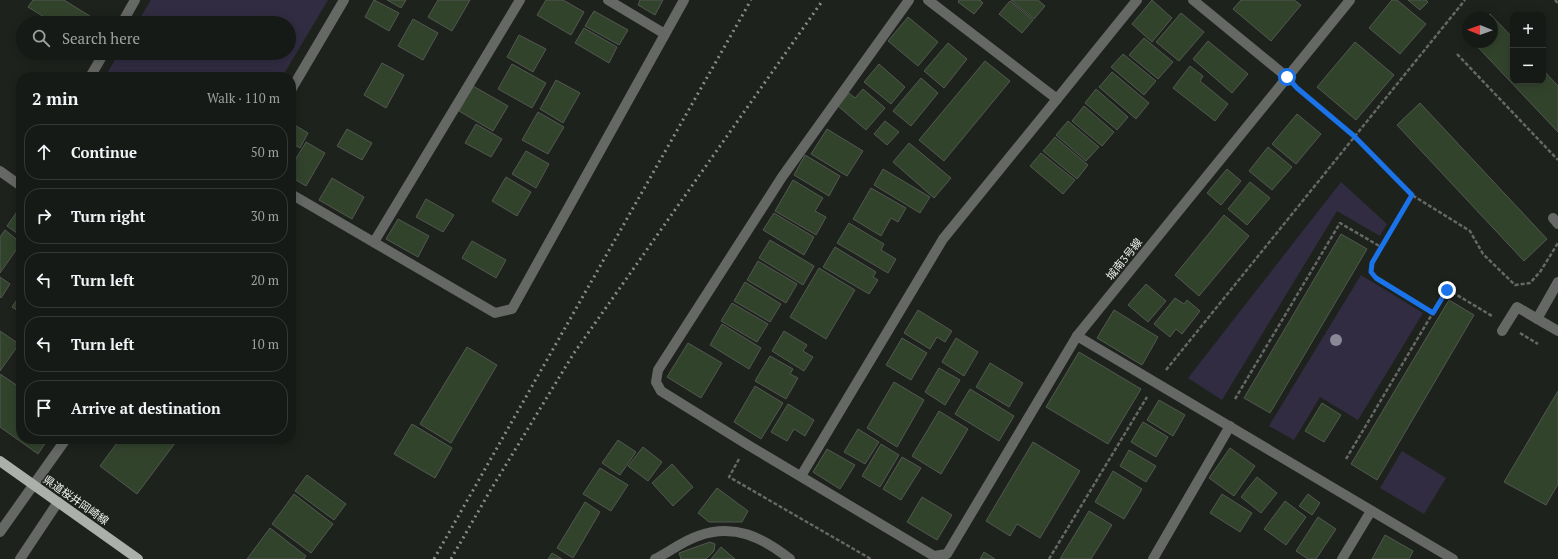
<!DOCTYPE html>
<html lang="en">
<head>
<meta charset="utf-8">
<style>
  body { margin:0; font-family:"PT Serif","Noto Sans JP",serif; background:#232723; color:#f1f3f6 }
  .controls { position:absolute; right:12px; top:12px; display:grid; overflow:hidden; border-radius:8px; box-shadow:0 2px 10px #0003 }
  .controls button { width:36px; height:36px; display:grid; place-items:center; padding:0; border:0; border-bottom:1px solid #353835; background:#161a16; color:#f1f3f6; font:20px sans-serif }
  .compass { position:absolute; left:1462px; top:12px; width:36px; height:36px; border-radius:50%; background:#161a16; box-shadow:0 2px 10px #0003; rotate:271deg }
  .stop { position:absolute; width:12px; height:12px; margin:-9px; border:3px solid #1a73e8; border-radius:50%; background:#fff }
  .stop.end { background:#1a73e8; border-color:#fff; box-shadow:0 1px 4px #0008 }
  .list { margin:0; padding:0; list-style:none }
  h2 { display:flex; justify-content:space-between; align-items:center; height:52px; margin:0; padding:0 16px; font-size:17px }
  h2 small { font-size:13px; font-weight:400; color:#9ea1a1 }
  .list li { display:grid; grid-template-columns:26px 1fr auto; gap:12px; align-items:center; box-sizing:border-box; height:56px; margin:0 8px 8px; padding:0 8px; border:1px solid #353835; border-radius:16px }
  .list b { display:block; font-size:15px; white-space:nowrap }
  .list em { font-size:13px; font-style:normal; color:#9ea1a1 }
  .icon { flex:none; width:22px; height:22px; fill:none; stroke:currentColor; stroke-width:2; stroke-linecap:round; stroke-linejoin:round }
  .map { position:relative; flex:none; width:1558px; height:559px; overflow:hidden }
  .search { position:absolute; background:#161a16; box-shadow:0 2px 10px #0003; left:16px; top:16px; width:280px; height:44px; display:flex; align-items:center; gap:10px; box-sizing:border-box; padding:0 14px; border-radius:22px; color:#9ea1a1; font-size:15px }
  .panel { position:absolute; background:#161a16; box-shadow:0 2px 10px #0003; left:16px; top:72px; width:280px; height:372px; border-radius:16px }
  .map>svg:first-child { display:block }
</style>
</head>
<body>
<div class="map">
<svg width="1558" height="559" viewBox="0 0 1558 559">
  <rect width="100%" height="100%" fill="#1e221d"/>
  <g fill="#312c41">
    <polygon points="151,0 328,0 282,77 105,77 119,53 289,53 289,23 137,23"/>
    <polygon points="1341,182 1387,224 1380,236 1337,211 1222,400 1188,378"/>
    <polygon points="1361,275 1423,313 1358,420 1320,397 1294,440 1269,426"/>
    <polygon points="1402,451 1446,478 1424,514 1380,488"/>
  </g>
  <g fill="#32432c" stroke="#535751">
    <polygon points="33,0 64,0 101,23 54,23 28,7"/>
    <polygon points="374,0 399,13 389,31 365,17"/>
    <polygon points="387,0 406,0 401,8"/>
    <polygon points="438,0 470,0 452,31 428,17"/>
    <polygon points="546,0 563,0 584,12 571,35 537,15"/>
    <polygon points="640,0 663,0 655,15 638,5"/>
    <polygon points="959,0 980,0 983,3 974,14 958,2"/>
    <polygon points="1011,0 1038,0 1045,6 1034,19"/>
    <polygon points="1152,0 1172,18 1152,42 1132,24"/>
    <polygon points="1241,0 1294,0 1301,5 1271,41 1233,9"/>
    <polygon points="1392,0 1397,0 1426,24 1400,54 1369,28"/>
    <polygon points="1408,0 1426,0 1428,2 1420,10"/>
    <polygon points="1010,1 1033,20 1022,33 999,14"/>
    <polygon points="594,11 628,30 619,45 585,26"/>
    <polygon points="1181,13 1204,32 1179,61 1156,42"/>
    <polygon points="1490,14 1513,38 1513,81 1543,81 1543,70 1558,86 1558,132 1473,42 1492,42 1492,18 1487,18"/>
    <polygon points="908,17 938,42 918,66 888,41"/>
    <polygon points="413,19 438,33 423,60 398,46"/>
    <polygon points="584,28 617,47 609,63 575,43"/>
    <polygon points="519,35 546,49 533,72 507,57"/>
    <polygon points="1144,38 1173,62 1158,79 1129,55"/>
    <polygon points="1208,41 1248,74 1232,93 1193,59"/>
    <polygon points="1355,42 1394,75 1356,120 1317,87"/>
    <polygon points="948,43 967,59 944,88 924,71"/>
    <polygon points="1123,54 1156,81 1144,95 1111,67"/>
    <polygon points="985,61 1010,81 944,161 919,140"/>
    <polygon points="382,63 404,75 386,108 364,95"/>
    <polygon points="512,64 546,83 532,108 498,89"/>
    <polygon points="879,64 905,87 891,104 864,82"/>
    <polygon points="1190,66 1203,76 1200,81 1228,104 1215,121 1173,88"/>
    <polygon points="1112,72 1149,103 1136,119 1099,87"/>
    <polygon points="921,78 938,93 911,126 893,111"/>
    <polygon points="556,80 580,93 563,123 540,109"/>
    <polygon points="473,86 508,106 493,131 459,111"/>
    <polygon points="863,89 885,108 866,130 838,106 849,93 855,98"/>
    <polygon points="1096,89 1128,117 1117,130 1085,103"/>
    <polygon points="1420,103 1547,239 1524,261 1397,125"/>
    <polygon points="1084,106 1114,132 1102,146 1072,121"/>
    <polygon points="538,112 564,127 548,154 522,140"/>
    <polygon points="1297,114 1321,134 1296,164 1272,144"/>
    <polygon points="885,121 899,132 887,145 874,134"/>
    <polygon points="1068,121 1099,147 1086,161 1056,135"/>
    <polygon points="293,124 308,133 300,148 291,143 291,128"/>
    <polygon points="476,124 502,139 491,157 465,143"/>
    <polygon points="347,129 372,143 362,160 337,146"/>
    <polygon points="827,129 863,151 847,176 811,154"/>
    <polygon points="1055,137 1088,165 1077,179 1043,151"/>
    <polygon points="306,142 325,153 306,186 291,177 291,167"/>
    <polygon points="909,143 951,178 934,198 893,162"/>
    <polygon points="1268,147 1292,167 1272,190 1249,171"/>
    <polygon points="526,151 549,164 536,188 512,174"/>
    <polygon points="1041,153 1075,180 1063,194 1030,166"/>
    <polygon points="805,155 840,176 829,196 794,175"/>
    <polygon points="883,169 930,197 920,213 874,185"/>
    <polygon points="1227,169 1241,181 1221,205 1207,193"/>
    <polygon points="506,177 531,192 517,216 492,201"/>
    <polygon points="332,178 364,197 352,219 319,200"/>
    <polygon points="793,180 823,198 815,211 826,217 816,235 775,211"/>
    <polygon points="1250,182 1270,198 1247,225 1228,209"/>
    <polygon points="871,188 906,208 898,222 891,218 881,236 853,219"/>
    <polygon points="426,199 454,215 443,232 416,217"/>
    <polygon points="21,206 21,236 7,226"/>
    <polygon points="774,213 814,237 804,255 763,230"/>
    <polygon points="1224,215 1249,236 1199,296 1175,275"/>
    <polygon points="398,219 429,236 418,257 386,239"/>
    <polygon points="849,223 884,244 881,250 896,259 888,273 837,243"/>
    <polygon points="5,230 21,243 0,273 0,237"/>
    <polygon points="1341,234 1367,249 1270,413 1244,398"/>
    <polygon points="770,240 814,266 803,285 759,258"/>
    <polygon points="472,241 506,260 496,278 462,258"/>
    <polygon points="835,247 876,272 873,277 878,280 869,294 823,267"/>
    <polygon points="758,261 797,284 786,303 747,280"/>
    <polygon points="819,268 855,290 826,339 790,317"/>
    <polygon points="0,277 10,284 1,298 0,297"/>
    <polygon points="745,282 781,304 770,322 734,301"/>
    <polygon points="1146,284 1166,301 1148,322 1128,305"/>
    <polygon points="21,294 21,313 12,307"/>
    <polygon points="1175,298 1184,304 1187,300 1200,311 1182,334 1176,329 1170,337 1154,324"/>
    <polygon points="1449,300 1474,315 1377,480 1351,464"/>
    <polygon points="732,303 768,324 757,342 721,321"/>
    <polygon points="918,310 952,331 945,342 937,337 930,349 904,333"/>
    <polygon points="1114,310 1158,337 1142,365 1097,338"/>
    <polygon points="722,324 761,348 749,369 710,345"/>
    <polygon points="0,331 19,344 0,371"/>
    <polygon points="784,331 807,345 803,351 813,357 804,371 772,351"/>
    <polygon points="902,338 927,353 911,380 886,365"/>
    <polygon points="956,338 978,352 964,376 942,362"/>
    <polygon points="688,343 722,363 701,398 667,377"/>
    <polygon points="467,347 497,365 451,443 420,424"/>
    <polygon points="1079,352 1141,389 1108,444 1046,407"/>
    <polygon points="770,356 793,369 790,374 798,378 786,399 755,381"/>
    <polygon points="990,363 1023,383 1009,407 976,387"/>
    <polygon points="939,368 960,380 945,405 925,392"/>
    <polygon points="0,374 21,388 21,439 48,439 38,454 0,427"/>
    <polygon points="894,382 924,400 897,447 867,428"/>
    <polygon points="755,386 783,403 761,439 734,422"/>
    <polygon points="970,389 1014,416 999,441 955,414"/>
    <polygon points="1558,391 1558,484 1546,505 1504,482"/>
    <polygon points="1159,400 1185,415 1173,436 1147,420"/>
    <polygon points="1322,403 1341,415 1324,442 1305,431"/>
    <polygon points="788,404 814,420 805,436 794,429 787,441 771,432"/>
    <polygon points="939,411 968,429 941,474 912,456"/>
    <polygon points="1143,422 1168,437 1156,457 1131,442"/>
    <polygon points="412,424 452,448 435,478 394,454"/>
    <polygon points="858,429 879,442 865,464 844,452"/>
    <polygon points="120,439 178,439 137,494 100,466"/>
    <polygon points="618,440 636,452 620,475 602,463"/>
    <polygon points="1033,442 1080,471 1040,538 1017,524 1010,536 986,521"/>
    <polygon points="881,444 899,455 880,487 862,476"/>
    <polygon points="643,447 662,462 648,481 628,466"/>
    <polygon points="1230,448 1255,466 1234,496 1209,478"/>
    <polygon points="827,449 855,465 840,489 813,472"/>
    <polygon points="1129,450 1156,466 1146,482 1120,466"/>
    <polygon points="902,457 921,468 901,500 883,489"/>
    <polygon points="672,464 693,487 673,506 652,483"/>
    <polygon points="600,468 628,485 611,511 583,494"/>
    <polygon points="1113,471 1142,489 1124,519 1095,502"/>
    <polygon points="307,475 346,504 334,520 295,491"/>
    <polygon points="1257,477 1277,493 1261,513 1241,497"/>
    <polygon points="717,488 748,511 742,522 709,522 698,513"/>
    <polygon points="294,494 333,524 311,553 272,524"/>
    <polygon points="1222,494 1252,513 1240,532 1210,513"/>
    <polygon points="1308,494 1320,503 1312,515 1299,506"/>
    <polygon points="922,497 952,515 937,540 907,522"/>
    <polygon points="1285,501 1306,517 1286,545 1264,529"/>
    <polygon points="585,502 600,512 573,558 557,548"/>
    <polygon points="1089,511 1112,525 1091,559 1060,559"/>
    <polygon points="1318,517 1336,529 1316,559 1308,559 1296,551"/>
    <polygon points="270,528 306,556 304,559 247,559"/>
    <polygon points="1385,535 1413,551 1409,559 1372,559"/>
    <polygon points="710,542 715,544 714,551 706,559 681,559 679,553"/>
    <polygon points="721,547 735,559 711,559"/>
    <polygon points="984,552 995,559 980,559"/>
    <polygon points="552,553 562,559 548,559"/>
  </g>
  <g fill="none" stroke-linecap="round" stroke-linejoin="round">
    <g stroke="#656864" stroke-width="2.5" stroke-dasharray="4 2" stroke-linecap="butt">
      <polyline points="1555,0 1558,3"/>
      <polyline points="1457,54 1558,160"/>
      <polyline points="1299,89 1354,136 1412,195 1470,231 1483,254 1515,285 1530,283 1540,272 1558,243"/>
      <polyline points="1381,247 1372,263 1371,271 1377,278 1433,313"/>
      <polyline points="1520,333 1538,344"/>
      <polyline points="1166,370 1465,0"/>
      <polyline points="1235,399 1340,223 1381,247 1412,195"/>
      <polyline points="739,459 729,477 871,559"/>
      <polyline points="1346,459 1447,289 1492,316"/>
      <polyline points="1049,559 1147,397"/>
    </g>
    <g stroke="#666865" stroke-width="10">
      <polyline points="608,0 665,34"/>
      <polyline points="909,0 782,177 658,370 656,382 661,391 748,445 934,556 947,554 1077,336 1350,0"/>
      <polyline points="928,0 1057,99 1137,0"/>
      <polyline points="1193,0 1287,77"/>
      <polyline points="122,23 135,0"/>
      <polyline points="90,77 104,53"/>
      <polyline points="291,90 344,0"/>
      <polyline points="0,171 21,186"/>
      <polyline points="291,194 495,313 512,309 684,0"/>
      <polyline points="1553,218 1558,224"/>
      <polyline points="374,242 520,0"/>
      <polyline points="1537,319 1558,282"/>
      <polyline points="1502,331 1517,307 1558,331"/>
      <polyline points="1077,336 1453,559"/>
      <polyline points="801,476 943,239 1057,99"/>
      <polyline points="0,532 66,439"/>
      <polyline points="20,559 58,502"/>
      <path d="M 655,559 C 669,552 683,541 698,536 C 734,523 762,537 790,559"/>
      <polyline points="1153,559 1230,426"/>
      <polyline points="1342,559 1371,511"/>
    </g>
    <polyline stroke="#acb0ab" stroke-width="10" points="0,461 138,559"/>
    <g stroke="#888b87" stroke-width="3" stroke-dasharray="2 4" stroke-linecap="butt">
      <polyline points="434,559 751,0"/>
      <polyline points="451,559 490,491 574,353 823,0"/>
    </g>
  </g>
  <circle fill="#8a8897" cx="1336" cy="340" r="6"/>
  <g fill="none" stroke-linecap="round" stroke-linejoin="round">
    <polyline stroke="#1a73e8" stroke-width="5" points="1287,77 1297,88 1354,136 1412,195 1372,263 1371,272 1376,278 1433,313 1447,290"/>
  </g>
  <g text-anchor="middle" stroke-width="3" stroke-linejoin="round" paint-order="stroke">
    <g font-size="11" fill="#f0f2ef" stroke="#1e221d">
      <text transform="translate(1124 259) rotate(-51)" y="4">城南3号線</text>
      <text transform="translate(76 500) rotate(35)" y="4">県道桜井岡崎線</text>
    </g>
  </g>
</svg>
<div class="controls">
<button>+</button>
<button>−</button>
</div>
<svg class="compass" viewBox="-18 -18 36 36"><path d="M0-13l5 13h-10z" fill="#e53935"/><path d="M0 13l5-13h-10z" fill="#9ea1a1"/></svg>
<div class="stop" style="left:1287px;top:77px"></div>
<div class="stop end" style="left:1447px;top:290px"></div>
<div class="search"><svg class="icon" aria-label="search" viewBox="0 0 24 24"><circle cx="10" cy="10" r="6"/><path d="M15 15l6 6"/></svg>Search here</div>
<section class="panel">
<h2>2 min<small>Walk · 110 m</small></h2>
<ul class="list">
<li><svg class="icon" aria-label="ahead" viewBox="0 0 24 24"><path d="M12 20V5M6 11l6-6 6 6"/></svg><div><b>Continue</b></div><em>50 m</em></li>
<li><svg class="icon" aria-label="right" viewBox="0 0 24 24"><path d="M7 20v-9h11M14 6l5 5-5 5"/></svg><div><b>Turn right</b></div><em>30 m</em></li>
<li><svg class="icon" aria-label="left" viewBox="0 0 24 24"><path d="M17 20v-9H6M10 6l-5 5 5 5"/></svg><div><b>Turn left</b></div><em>20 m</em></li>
<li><svg class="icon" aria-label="left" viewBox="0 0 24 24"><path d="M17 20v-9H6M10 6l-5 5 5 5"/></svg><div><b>Turn left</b></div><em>10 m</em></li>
<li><svg class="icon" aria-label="arrive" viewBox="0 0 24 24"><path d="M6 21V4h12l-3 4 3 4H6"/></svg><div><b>Arrive at destination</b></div></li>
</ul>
</section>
</div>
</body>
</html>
